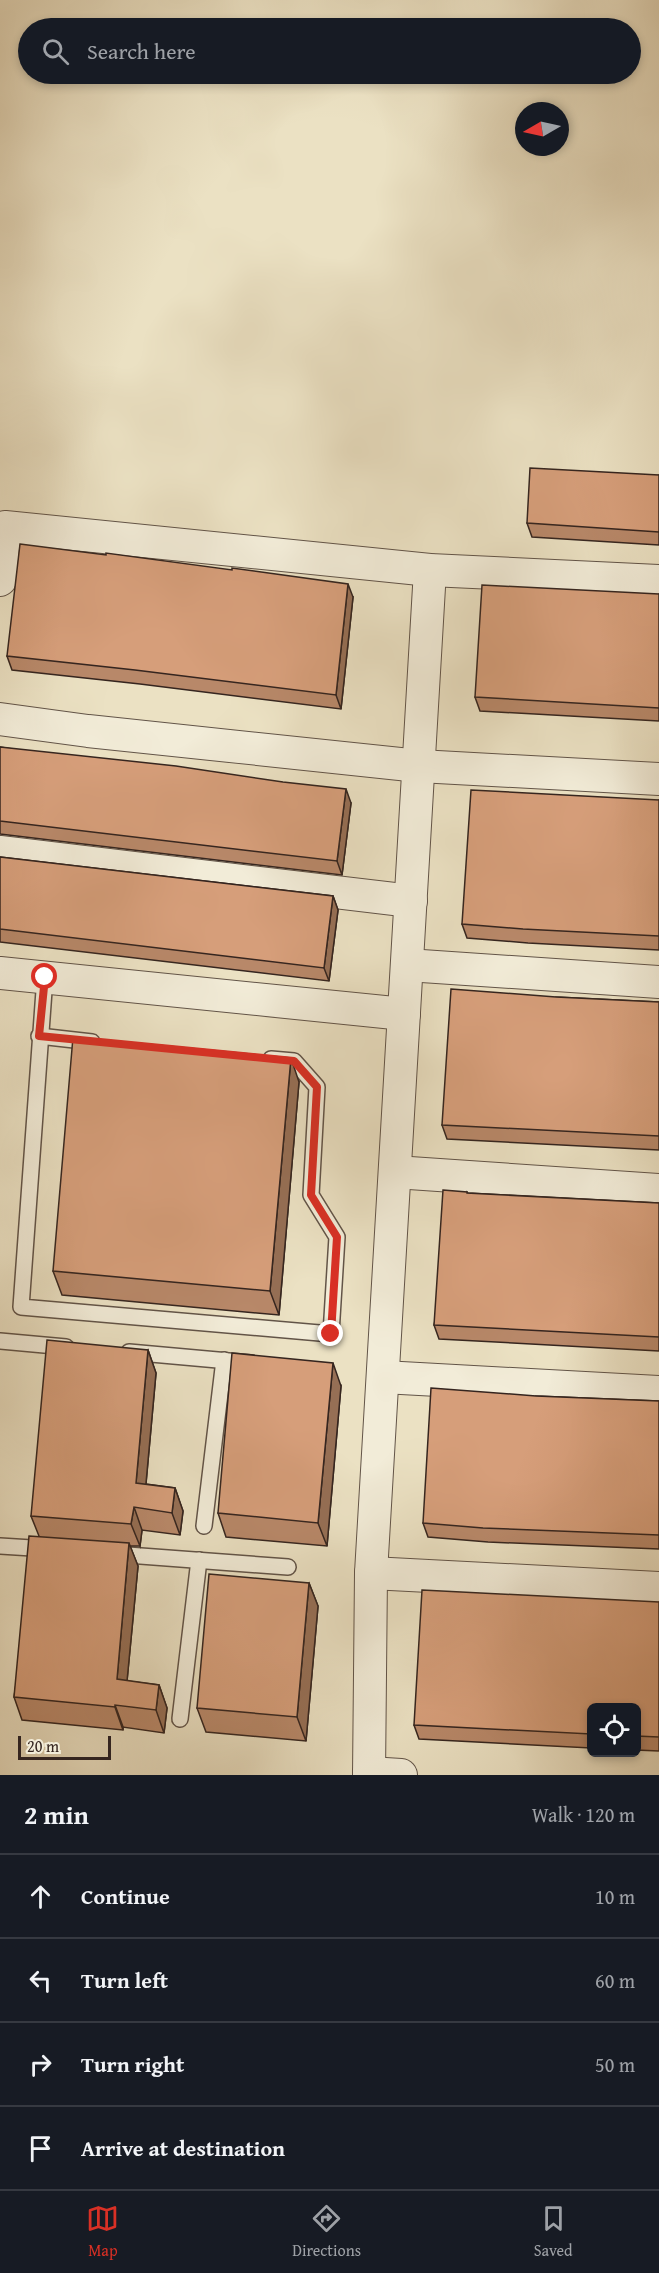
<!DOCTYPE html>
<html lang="en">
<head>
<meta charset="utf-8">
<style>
  body { margin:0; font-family:"Gentium Book Plus",serif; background:#242831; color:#f1f3f6 }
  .controls { position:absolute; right:18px; bottom:18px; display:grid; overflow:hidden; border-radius:9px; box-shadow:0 3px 9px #0003 }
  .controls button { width:54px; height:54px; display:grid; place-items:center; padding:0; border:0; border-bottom:2px solid #363941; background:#171b24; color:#f1f3f6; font:30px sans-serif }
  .compass { position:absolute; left:515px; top:102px; width:54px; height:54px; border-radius:50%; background:#171b24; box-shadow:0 3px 9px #0003; rotate:261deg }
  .scale { position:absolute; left:18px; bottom:15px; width:93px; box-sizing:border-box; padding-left:6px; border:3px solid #35251f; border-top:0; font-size:16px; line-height:21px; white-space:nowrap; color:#35251f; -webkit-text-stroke:4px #f2ecd8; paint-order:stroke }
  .stop { position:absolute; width:18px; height:18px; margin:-14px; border:4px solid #d93025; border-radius:50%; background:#fff }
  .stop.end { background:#d93025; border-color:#fff; box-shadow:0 2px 6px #0008 }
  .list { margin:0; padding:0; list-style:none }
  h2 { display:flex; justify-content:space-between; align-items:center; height:78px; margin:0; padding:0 24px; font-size:26px }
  h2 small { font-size:20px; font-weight:400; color:#9ea1a6 }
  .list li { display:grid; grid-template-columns:39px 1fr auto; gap:18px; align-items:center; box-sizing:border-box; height:84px; padding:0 24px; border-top:2px solid #363941 }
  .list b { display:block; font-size:22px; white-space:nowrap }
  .list em { font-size:20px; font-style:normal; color:#9ea1a6 }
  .icon { flex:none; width:33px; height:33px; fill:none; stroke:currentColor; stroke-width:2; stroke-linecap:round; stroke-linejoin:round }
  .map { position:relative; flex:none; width:659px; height:1775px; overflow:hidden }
  .search { position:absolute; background:#171b24; box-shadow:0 3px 9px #0003; left:18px; right:18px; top:18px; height:66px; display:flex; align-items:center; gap:15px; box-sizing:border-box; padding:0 21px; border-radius:33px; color:#9ea1a6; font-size:22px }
  .sheet { height:414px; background:#171b24 }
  nav { display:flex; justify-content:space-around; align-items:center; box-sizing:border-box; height:84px; border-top:2px solid #363941; background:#171b24; font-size:16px; color:#9ea1a6 }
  nav a { display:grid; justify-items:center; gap:3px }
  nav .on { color:#d93025 }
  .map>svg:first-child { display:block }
</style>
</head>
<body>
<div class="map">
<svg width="659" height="1775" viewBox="0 0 659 1775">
  <rect width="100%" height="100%" fill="#ebe1c3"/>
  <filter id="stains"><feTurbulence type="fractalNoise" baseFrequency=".00333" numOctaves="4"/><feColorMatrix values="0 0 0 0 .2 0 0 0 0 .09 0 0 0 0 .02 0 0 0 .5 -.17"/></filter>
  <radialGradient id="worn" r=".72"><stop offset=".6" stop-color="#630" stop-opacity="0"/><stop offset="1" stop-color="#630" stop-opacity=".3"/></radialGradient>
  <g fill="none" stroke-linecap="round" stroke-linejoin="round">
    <defs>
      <g id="service">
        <polyline points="45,977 21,1307 331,1334 337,1237 311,1195 317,1087 294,1061 271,1059"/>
        <polyline points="39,1036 92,1042"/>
        <polyline points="0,1341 66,1347"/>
        <polyline points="129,1352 251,1363"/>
        <polyline points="204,1526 224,1360"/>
        <polyline points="0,1546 48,1549"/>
        <polyline points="114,1554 288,1567"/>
        <polyline points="180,1719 199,1560"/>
      </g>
      <g id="minor">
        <polyline points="0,580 5,527 430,570 659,581"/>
        <polyline points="0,719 88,731 419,766 659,779"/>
        <polyline points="0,852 411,901"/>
        <polyline points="407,965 659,982"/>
        <polyline points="0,973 404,1014"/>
        <polyline points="395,1172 659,1190"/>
        <polyline points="383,1377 659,1392"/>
        <polyline points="371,1573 659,1588"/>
        <polyline points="369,1773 401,1775"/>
        <polyline points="369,1775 371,1573 430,570"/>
      </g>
    </defs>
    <use href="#service" stroke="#625448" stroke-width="18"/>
    <use href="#minor" stroke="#625448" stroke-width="34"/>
    <use href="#service" stroke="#f2ecd8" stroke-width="15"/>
    <use href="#minor" stroke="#f2ecd8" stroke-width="32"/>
  </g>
  <g fill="#b88869" stroke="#35251f" stroke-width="1.5">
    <polygon points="659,475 659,545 532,537 527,523"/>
    <polygon points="659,594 659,721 480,711 475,697"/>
    <polygon points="353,597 341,709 140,684 12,670 7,656"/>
    <polygon points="0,747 351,803 342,875 0,834"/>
    <polygon points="659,800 659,950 528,943 467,938 462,924"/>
    <polygon points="0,857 333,896 338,910 329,981 0,942"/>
    <polygon points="556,997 659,1002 659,1150 447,1139 442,1125"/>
    <polygon points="299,1082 279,1315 62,1295 53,1271"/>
    <polygon points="467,1192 468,1193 659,1203 659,1351 439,1339 434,1325"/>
    <polygon points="148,1350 156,1373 146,1484 175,1488 183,1511 180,1535 142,1530 140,1546 130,1546 138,1566 127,1681 159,1685 167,1708 164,1733 123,1727 123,1730 22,1720 14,1697 39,1536 31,1516"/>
    <polygon points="341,1386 327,1546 226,1537 218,1513"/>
    <polygon points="536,1396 659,1401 659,1549 488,1542 428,1537 423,1523"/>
    <polygon points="309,1583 318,1606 306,1741 206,1732 197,1708"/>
    <polygon points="659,1602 659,1751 636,1750 636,1707 591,1707 591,1748 419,1739 414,1725"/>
  </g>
  <g fill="#966f55" stroke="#35251f" stroke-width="1.5">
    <polygon points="348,584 353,597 341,709 336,695"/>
    <polygon points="346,789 351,803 342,875 337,861"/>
    <polygon points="333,896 338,910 329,981 324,968"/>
    <polygon points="291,1058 299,1082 279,1315 270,1291"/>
    <polygon points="148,1350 156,1373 144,1505 136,1483"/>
    <polygon points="333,1363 341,1386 327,1546 318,1523"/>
    <polygon points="175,1488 183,1511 180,1535 172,1513"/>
    <polygon points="134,1507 142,1530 140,1546 131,1524"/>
    <polygon points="129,1543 138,1566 125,1702 117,1679"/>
    <polygon points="309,1583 318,1606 306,1741 297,1717"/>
    <polygon points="159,1685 167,1708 164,1733 156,1710"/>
    <polygon points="115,1705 123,1727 123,1730 115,1707"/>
  </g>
  <g fill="#d69e7a" stroke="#35251f" stroke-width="1.5">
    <polygon points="530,468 659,475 659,532 527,523"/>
    <polygon points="20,544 106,555 106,553 232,570 232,568 348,584 336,695 135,670 7,656"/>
    <polygon points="482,585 659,594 659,708 475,697"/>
    <polygon points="0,747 176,766 283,782 346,789 337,861 0,821"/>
    <polygon points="471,790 659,800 659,936 523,929 462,924"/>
    <polygon points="0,857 333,896 324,968 0,929"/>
    <polygon points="451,989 556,997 659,1002 659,1136 442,1125"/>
    <polygon points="73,1037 291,1058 270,1291 53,1271"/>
    <polygon points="443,1190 467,1192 467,1193 659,1203 659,1337 434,1325"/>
    <polygon points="47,1340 148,1350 136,1483 175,1488 172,1513 134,1507 131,1524 31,1516"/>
    <polygon points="232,1353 333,1363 318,1523 218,1513"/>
    <polygon points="431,1388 536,1396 659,1401 659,1535 483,1528 423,1523"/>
    <polygon points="29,1536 129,1543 117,1679 159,1685 156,1710 115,1705 115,1707 14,1697"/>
    <polygon points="209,1574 309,1583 297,1717 197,1708"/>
    <polygon points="422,1590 659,1602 659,1737 636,1736 636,1707 591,1707 591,1734 414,1725"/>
  </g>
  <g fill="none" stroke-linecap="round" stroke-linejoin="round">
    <polyline stroke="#d93025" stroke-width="8" points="45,977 39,1036 294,1061 317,1087 311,1195 337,1237 331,1334"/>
  </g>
  <rect width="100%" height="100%" filter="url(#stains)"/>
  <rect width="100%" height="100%" fill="url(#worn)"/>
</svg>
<div class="controls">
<button><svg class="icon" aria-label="locate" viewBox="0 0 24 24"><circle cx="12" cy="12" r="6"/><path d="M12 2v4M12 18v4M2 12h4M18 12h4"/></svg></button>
</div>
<svg class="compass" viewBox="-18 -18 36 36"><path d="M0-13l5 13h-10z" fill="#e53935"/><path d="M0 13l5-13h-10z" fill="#9ea1a6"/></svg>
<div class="scale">20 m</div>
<div class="stop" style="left:45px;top:977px"></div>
<div class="stop end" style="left:331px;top:1334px"></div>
<div class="search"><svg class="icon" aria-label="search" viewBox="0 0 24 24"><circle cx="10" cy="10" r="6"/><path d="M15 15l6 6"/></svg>Search here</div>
</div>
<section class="sheet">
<h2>2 min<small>Walk · 120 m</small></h2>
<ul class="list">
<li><svg class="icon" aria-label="ahead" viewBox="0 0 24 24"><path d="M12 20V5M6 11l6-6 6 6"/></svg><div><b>Continue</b></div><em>10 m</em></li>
<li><svg class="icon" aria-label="left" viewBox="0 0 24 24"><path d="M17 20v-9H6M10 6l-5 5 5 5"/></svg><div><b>Turn left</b></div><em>60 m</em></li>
<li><svg class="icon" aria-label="right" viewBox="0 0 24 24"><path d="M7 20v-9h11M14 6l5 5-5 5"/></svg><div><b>Turn right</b></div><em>50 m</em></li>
<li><svg class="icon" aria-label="arrive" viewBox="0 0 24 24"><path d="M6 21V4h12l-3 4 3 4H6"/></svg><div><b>Arrive at destination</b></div></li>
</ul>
</section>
<nav>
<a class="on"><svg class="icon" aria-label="map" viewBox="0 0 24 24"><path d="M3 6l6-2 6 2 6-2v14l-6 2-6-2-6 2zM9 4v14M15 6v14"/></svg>Map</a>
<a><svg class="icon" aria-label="directions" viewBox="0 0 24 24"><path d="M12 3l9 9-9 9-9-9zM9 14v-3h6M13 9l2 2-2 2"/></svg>Directions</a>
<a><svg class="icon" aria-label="saved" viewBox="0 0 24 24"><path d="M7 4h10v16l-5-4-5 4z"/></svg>Saved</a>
</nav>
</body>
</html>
